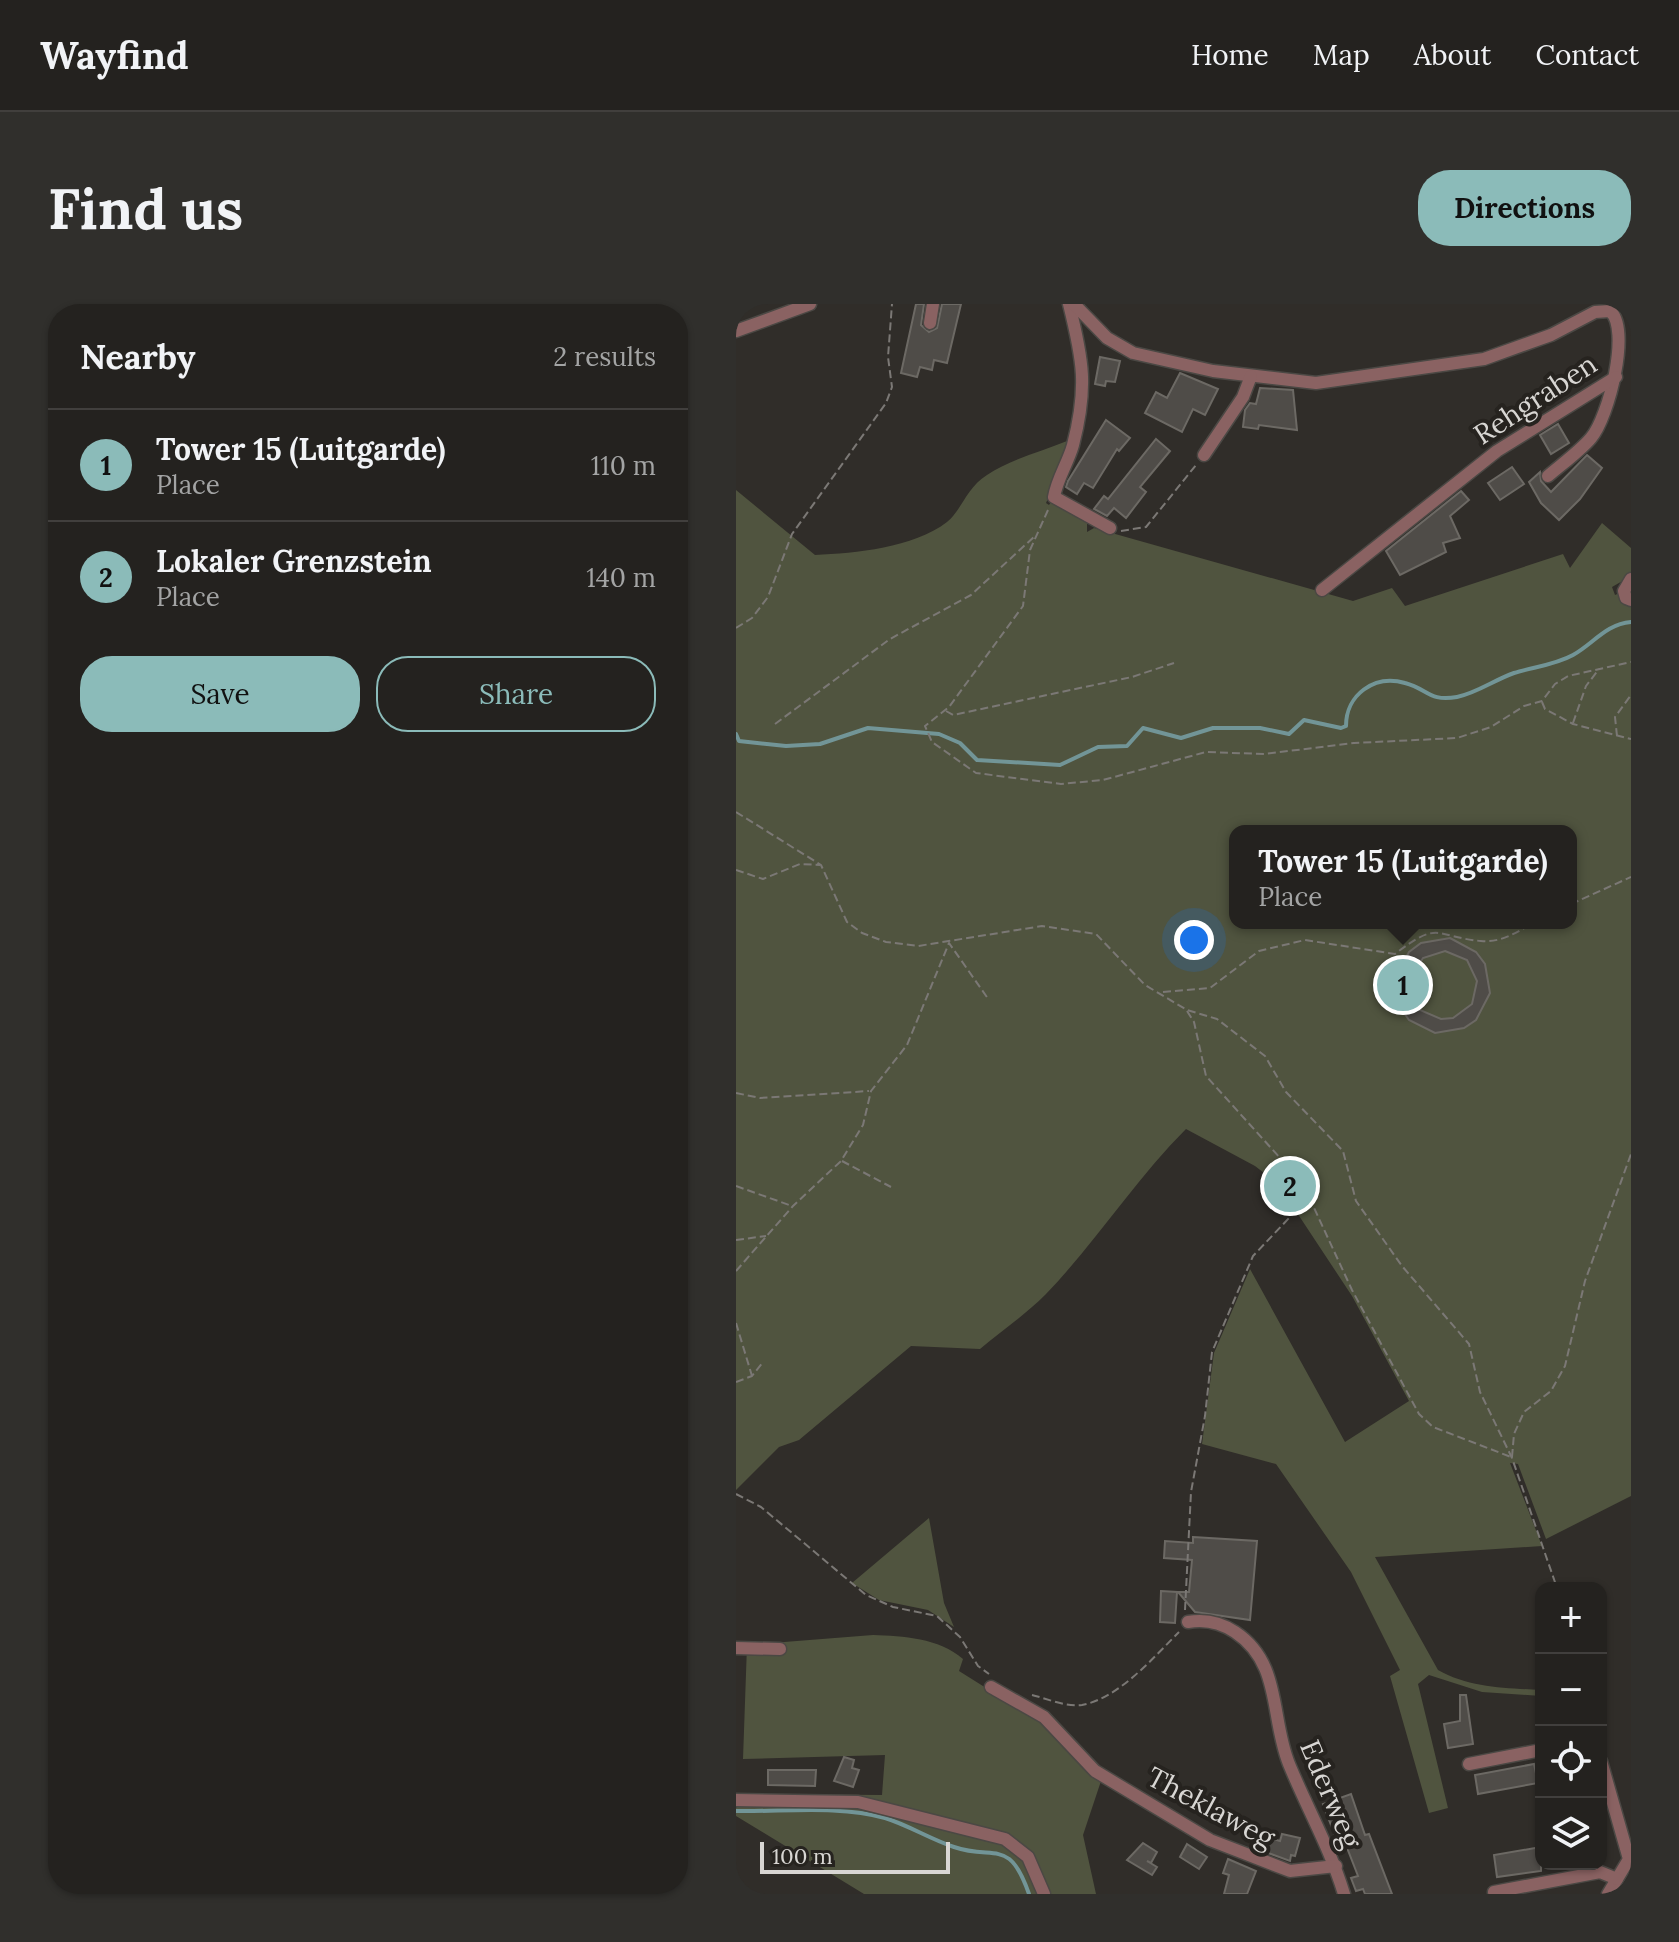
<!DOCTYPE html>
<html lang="en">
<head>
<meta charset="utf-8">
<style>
  body { margin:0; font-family:Lora,serif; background:#302f2c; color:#f1f3f6 }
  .controls { position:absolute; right:24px; bottom:24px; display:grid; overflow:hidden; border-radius:16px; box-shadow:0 2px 6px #0004 }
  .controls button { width:72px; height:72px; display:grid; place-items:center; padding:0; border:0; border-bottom:2px solid #413f3d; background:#24221f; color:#f1f3f6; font:40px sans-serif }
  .scale { position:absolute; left:24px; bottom:20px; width:190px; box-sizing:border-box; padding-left:8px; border:4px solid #d8d6d3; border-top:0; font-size:22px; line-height:28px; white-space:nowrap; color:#d8d6d3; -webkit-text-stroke:6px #26231f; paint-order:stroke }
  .you { position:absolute; left:458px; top:636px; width:28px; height:28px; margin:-20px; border:6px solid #fff; border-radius:50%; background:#1a73e8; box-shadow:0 0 0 12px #1a73e833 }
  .badge { display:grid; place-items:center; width:52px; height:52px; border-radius:50%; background:#8bbbb9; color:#111; font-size:26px; font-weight:700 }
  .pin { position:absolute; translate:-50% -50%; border:4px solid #fff; box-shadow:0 2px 8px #0006 }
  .popup { position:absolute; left:493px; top:521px; width:348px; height:104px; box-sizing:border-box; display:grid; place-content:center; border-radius:16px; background:#24221f; filter:drop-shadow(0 2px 6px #0005); font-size:26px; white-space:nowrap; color:#a3a4a4 }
  .popup b { font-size:30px; color:#f1f3f6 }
  .popup::after { content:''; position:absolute; left:50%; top:100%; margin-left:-16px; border:16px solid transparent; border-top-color:#24221f }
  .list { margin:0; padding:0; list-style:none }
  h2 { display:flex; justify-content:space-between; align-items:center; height:104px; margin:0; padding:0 32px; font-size:34px }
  h2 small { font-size:26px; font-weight:400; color:#a3a4a4 }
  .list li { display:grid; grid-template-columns:52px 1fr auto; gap:24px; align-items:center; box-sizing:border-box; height:112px; padding:0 32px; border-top:2px solid #413f3d }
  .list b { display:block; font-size:30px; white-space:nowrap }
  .list p { margin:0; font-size:26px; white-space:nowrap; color:#a3a4a4 }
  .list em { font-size:26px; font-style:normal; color:#a3a4a4 }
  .actions { display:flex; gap:16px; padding:24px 32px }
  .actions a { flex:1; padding:18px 0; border:2px solid #8bbbb9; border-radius:32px; text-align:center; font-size:28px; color:#8bbbb9 }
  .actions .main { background:#8bbbb9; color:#111 }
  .icon { flex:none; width:44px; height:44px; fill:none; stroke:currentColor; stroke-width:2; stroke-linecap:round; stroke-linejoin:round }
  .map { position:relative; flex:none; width:895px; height:1590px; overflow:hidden; border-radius:32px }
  header { display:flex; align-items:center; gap:48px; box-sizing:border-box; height:112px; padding:0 40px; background:#24221f; border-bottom:2px solid #413f3d }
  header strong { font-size:38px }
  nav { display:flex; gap:44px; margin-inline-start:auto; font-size:28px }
  .intro { display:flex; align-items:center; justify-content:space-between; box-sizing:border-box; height:192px; padding:0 48px }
  h1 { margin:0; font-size:56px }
  .button { padding:20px 36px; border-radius:32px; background:#8bbbb9; color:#111; font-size:28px; font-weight:700 }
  main { display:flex; gap:48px; padding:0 48px }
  aside { flex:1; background:#24221f; border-radius:32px; box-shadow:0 2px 6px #0004 }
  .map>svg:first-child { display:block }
</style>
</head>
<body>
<header>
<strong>Wayfind</strong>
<nav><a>Home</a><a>Map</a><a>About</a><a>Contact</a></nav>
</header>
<div class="intro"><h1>Find us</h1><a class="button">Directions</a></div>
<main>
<aside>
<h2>Nearby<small>2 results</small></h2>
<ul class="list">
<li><span class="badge">1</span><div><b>Tower 15 (Luitgarde)</b><p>Place</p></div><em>110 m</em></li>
<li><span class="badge">2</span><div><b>Lokaler Grenzstein</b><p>Place</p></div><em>140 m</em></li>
</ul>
<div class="actions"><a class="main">Save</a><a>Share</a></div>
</aside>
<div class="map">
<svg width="895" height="1590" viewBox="0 0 895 1590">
  <rect width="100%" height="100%" fill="#302d29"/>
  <g fill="#50543f" fill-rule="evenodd">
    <path d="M 331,137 L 324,167 L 310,199 L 313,201 L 316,196 L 351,218 L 351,228 L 358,224 L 617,297 L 656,284 L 669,302 L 827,250 L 834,264 L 866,219 L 895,244 L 895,272 L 876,283 L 879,291 L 895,284 L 895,1192 L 810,1235 L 782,1160 L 774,1159 L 806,1242 L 639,1253 L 702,1366 C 734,1384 769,1384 805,1386 L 805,1392 L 746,1388 L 693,1371 L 682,1380 L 712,1504 L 693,1509 L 654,1372 L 664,1366 L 615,1268 L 540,1160 L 466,1140 L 478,1049 L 514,965 L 609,1138 L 673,1097 L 616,992 L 542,880 L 519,862 L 450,825 C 399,876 360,938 310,990 C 290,1010 266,1027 244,1045 L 175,1042 L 63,1136 L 43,1143 L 0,1186 L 0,186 L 79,251 C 120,249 177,244 211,218 C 226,206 230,184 251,171 C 274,155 305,148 331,137 ZM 499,527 L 835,527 L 835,619 L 499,619 Z"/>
    <polygon points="193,1214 208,1299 218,1323 192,1306 143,1296 116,1279"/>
    <path d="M 137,1331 C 167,1332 203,1334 227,1355 L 223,1367 L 314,1424 L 347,1464 L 365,1477 L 347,1531 L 360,1590 L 128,1590 L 0,1512 L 0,1504 L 11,1490 L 146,1491 L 149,1451 L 7,1455 L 11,1341 Z"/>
  </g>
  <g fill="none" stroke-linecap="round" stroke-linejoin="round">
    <g stroke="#729597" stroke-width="4">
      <path d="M 0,430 L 3,437 L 50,442 L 84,440 L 132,424 L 203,430 L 224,439 L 241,456 L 324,461 L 362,443 L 391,442 L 407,424 L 445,434 L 477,424 L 524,424 L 553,430 L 568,416 L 605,424 L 610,422 C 610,391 638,370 669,379 C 692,385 693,398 721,393 C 741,389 758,376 778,369 C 797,363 819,361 837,351 C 857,340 870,320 895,318"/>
      <path d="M 0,1507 C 47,1508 103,1501 149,1514 C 172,1521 194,1535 218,1543 C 260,1557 273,1533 293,1590"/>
    </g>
  </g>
  <g fill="#4f4c48" stroke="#6c6964" stroke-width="2" fill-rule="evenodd">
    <polygon points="180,0 188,0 185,21 193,28 201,24 206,0 225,0 211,59 198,56 196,66 184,63 181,73 165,69"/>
    <polygon points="364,53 384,57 379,78 370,77 369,82 359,80"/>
    <polygon points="444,69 482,85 469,111 457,105 446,128 409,109 420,88 431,94"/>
    <polygon points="524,84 557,86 561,126 523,121 522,125 507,123 509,106 514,99 520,100"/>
    <polygon points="370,116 394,134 383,147 381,145 357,184 348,179 341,190 330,183 332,177"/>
    <polygon points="822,120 833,139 815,150 804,131"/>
    <polygon points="420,135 434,147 404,183 410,188 390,214 378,204 371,212 358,205 368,192 372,195"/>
    <polygon points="851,151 866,164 844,195 823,216 805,199 793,178 804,168 805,177 815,188"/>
    <polygon points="776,163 788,180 764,196 752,179"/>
    <polygon points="725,187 733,196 714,212 724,234 707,239 710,248 664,271 650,247"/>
    <path d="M 714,634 L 740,648 L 749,660 L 754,689 L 740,716 L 728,724 L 699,729 L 673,716 L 664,703 L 659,674 L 673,648 L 685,639 ZM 709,647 L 731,656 L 741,677 L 736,700 L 717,714 L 705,715 L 684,706 L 677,696 L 675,673 L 687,654 Z"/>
    <polygon points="457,1233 521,1237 514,1316 459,1308 442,1288 453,1288 456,1256 428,1254 429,1237 457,1239"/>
    <polygon points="425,1287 441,1288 439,1319 424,1318"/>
    <polygon points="724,1391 730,1391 737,1440 712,1444 708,1420 724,1417"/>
    <polygon points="108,1453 118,1456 116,1464 123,1466 117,1483 98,1477"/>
    <polygon points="798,1460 802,1479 742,1490 739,1471"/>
    <polygon points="32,1466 80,1466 79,1482 32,1481"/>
    <polygon points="615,1490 629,1531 633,1530 656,1590 629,1590 627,1585 620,1587 615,1574 622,1572 606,1531 600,1534 587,1500"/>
    <polygon points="546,1530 564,1534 559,1552 555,1551 554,1557 527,1547 530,1533 544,1537"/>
    <polygon points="407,1539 421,1548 415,1559 411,1557 421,1563 416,1571 391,1556"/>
    <polygon points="451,1540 471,1553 463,1565 444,1553"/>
    <polygon points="805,1543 805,1567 761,1573 758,1551"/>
    <polygon points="492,1555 520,1567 511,1590 488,1590 493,1571 487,1569"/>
  </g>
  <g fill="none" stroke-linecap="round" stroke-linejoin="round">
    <defs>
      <g id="minor">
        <path d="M 333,0 C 347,56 352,83 337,141 C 332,159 321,175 318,193 L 374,224"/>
        <path d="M 338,0 L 371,34 L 397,49 L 477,67 L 580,79 L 748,55 L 815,31 L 859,8 L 874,7 C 895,24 873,113 855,134 C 843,148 826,160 812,172"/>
        <polyline points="194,19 197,0"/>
        <polyline points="0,27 74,0"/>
        <polyline points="468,151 507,93 515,72"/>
        <polyline points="895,275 888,287 890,294 895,296"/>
        <polyline points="586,286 761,147 880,73"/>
        <path d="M 452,1318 C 469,1315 484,1318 499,1328 C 546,1359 534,1413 553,1460 C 571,1504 594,1544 608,1590"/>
        <polyline points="0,1344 44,1345"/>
        <polyline points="255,1383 308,1413 359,1467 474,1536 554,1567 600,1562"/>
        <polyline points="865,1457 893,1555 872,1590"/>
        <polyline points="733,1460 805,1446"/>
        <polyline points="0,1496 122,1498 269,1535 292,1553 308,1590"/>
        <polyline points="758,1588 864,1568 881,1575"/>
      </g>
    </defs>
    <use href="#minor" stroke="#4b4844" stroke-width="15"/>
    <g stroke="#7b7875" stroke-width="2" stroke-dasharray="8 4" stroke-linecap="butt">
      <polyline points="312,206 294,246 287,302 213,403 189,422 196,438 240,469 325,480 367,476 470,448 528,450 618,439 721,434 755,423 788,402 806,397 819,380 832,372 895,358"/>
      <polyline points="385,227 410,223 460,161"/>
      <polyline points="0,324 16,314 32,293 56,230 150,99 156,83 152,53 156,0"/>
      <polyline points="806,398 809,405 837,420 895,435"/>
      <polyline points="210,407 217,411 396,373 438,359"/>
      <polyline points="837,419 850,382 863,365"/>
      <polyline points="39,420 154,335 235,291 300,231"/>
      <polyline points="881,432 879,413 895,391"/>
      <polyline points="0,508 85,561 111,618 126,629 150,638 182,642 306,622 360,630 409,681 451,706 481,715 529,752 550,788 607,847 620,897 666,962 733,1040 744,1088 776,1154 821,1284"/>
      <polyline points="0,566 27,575 64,560 84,561"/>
      <polyline points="835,600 895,573"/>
      <path d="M 427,688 L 474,684 L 523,647 L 569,636 L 659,650 C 704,615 699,633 745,637 C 765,639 781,628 797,619"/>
      <polyline points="451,707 458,718 470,772 545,855 573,893 616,986 683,1110 697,1123 775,1153"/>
      <polyline points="0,789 24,794 133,787"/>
      <polyline points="106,857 155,883"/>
      <polyline points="0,882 56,902"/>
      <polyline points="0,936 30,932"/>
      <polyline points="0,967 57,902 105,857 127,821 135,787 171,741 213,639 253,696"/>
      <polyline points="0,1019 16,1072"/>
      <polyline points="0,1078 16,1072 27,1058"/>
      <polyline points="776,1153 778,1130 788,1108 815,1087 829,1062 849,977 895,850"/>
      <polyline points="0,1190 25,1203 130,1291 157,1303 201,1312 224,1333 242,1362 253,1370"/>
      <polyline points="449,1306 455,1188 469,1112 476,1048 517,952 573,893"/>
      <path d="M 296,1391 C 312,1395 330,1403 346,1401 C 383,1394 417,1354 443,1328"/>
    </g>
    <use href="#minor" stroke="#8a6262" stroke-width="12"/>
  </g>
  <g text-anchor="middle" stroke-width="8" stroke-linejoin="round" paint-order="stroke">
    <g font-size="28" fill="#d8d6d3" stroke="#26231f">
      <text transform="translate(799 95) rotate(-33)" y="10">Rehgraben</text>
      <text transform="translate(595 1490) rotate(67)" y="10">Ederweg</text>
      <text transform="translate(475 1503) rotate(28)" y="10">Theklaweg</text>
    </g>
  </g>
</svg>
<div class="controls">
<button>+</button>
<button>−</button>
<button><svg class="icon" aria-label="locate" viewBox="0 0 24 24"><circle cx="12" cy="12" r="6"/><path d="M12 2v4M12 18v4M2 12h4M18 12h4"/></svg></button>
<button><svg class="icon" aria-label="layers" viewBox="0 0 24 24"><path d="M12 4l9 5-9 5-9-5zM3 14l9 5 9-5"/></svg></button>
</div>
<div class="scale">100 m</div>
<div class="you"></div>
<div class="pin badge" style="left:667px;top:681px">1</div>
<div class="popup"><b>Tower 15 (Luitgarde)</b>Place</div>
<div class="pin badge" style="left:554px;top:882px">2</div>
</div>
</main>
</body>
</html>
